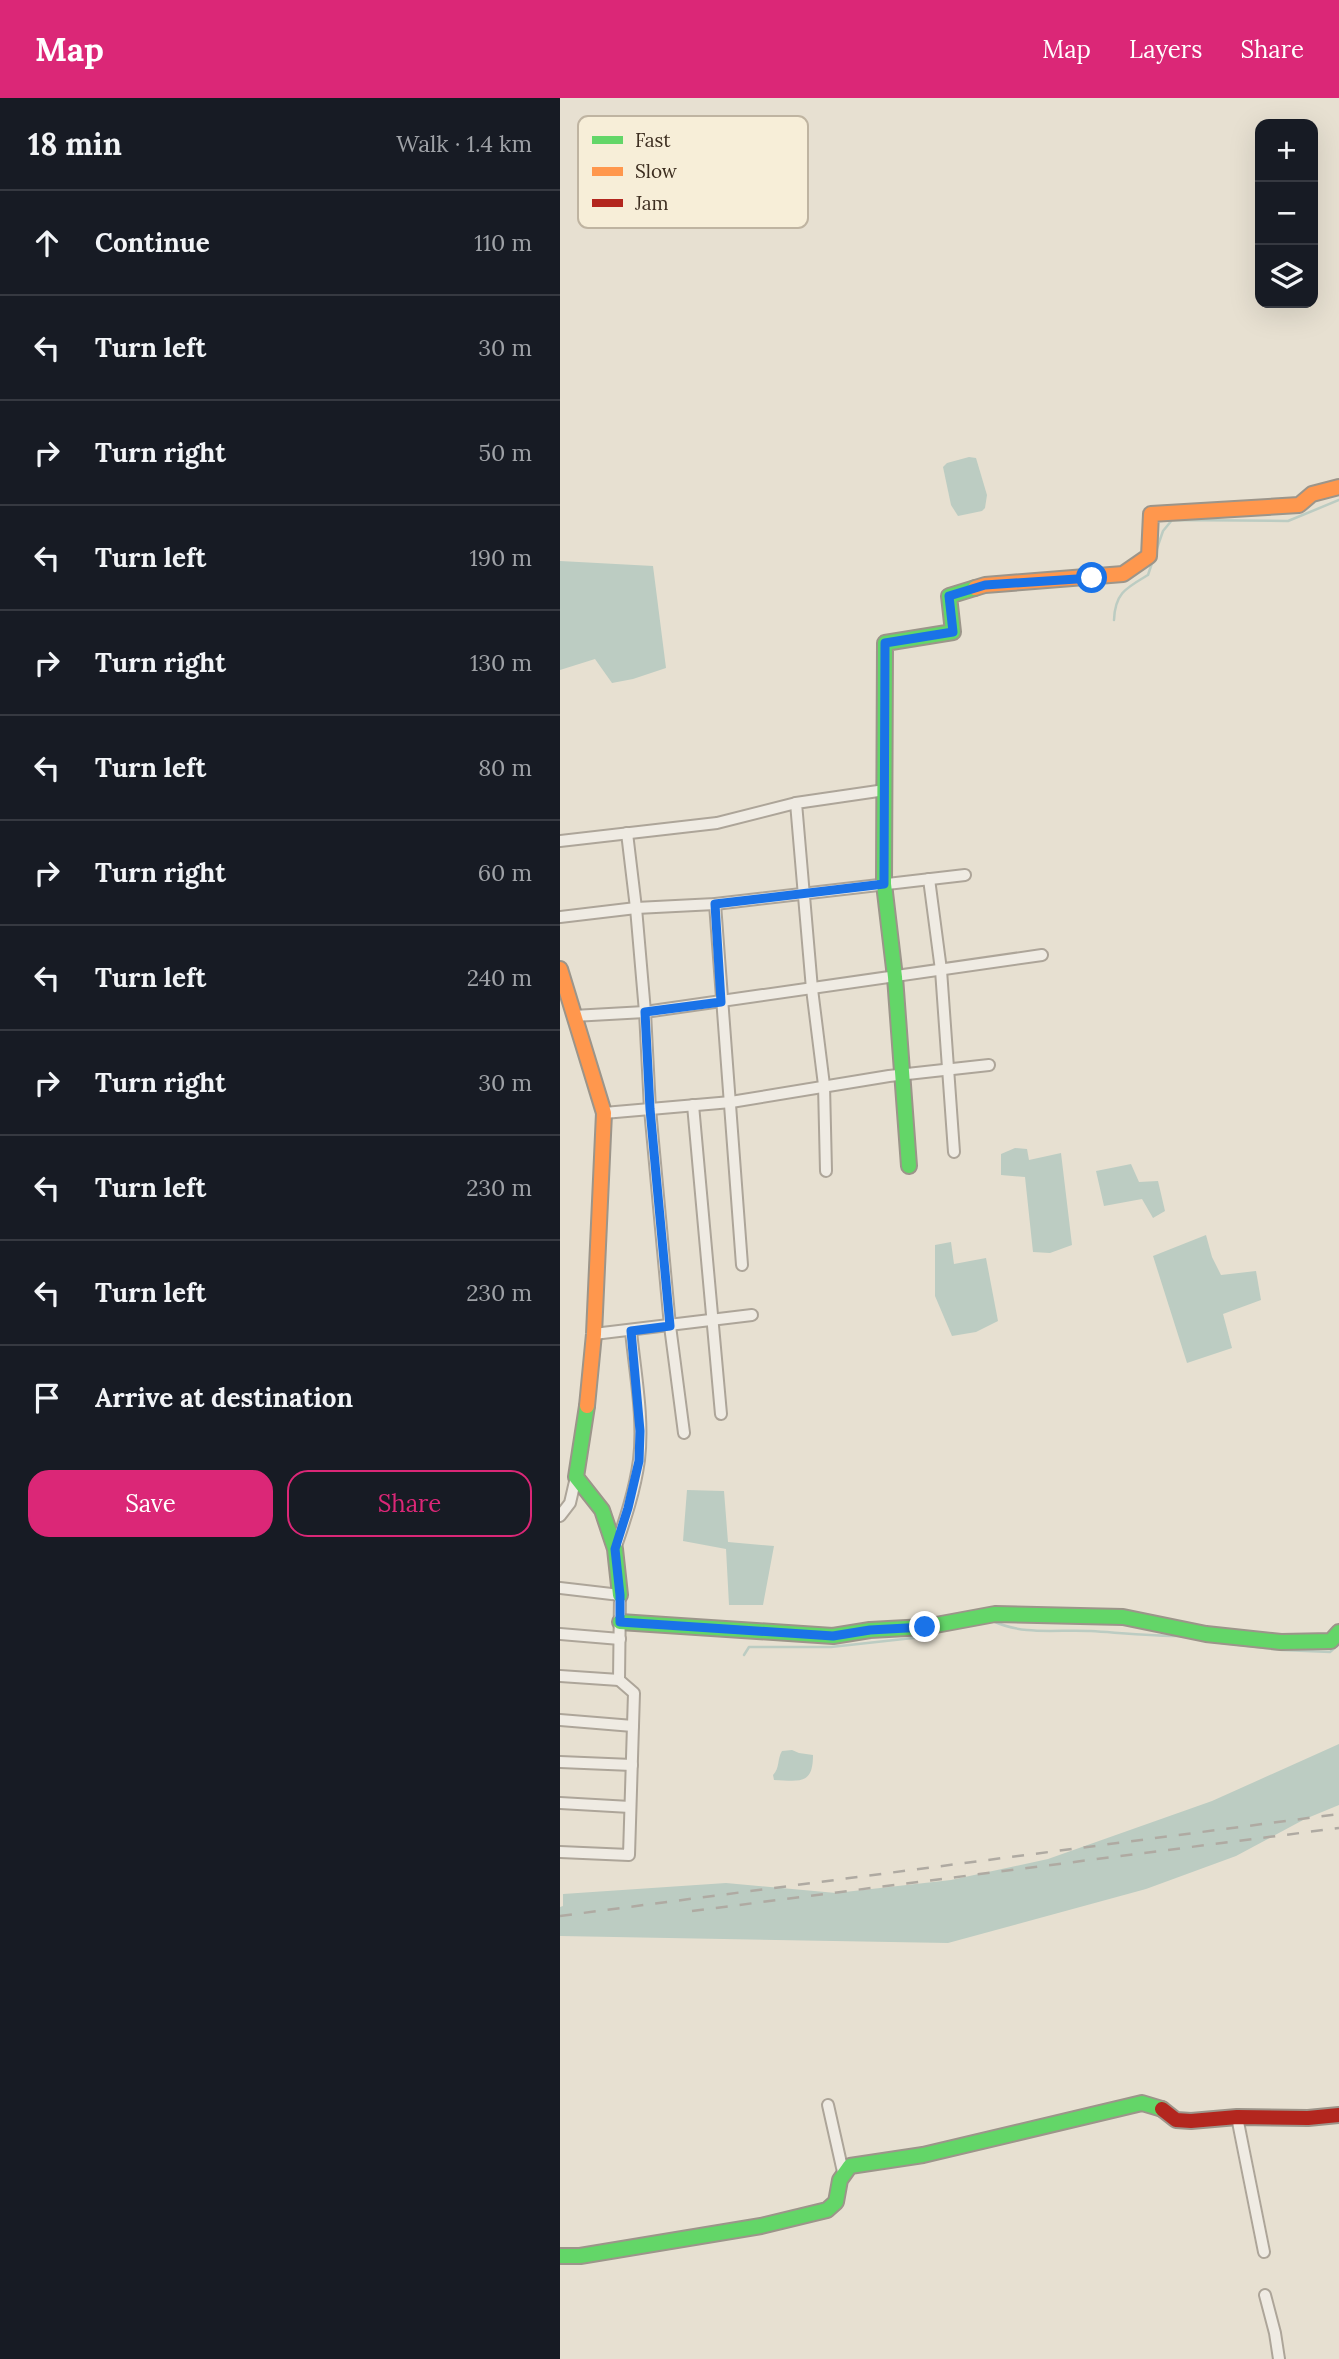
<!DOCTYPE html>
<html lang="en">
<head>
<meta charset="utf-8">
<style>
  body { margin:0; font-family:Lora,serif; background:#242831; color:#f1f3f6 }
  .controls { position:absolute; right:21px; top:21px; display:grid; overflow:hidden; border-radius:14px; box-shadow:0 7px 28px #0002 }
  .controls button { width:63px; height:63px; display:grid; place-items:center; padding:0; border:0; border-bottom:2px solid #363941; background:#171b24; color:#f1f3f6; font:35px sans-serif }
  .stop { position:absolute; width:21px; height:21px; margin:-16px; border:5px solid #1a73e8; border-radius:50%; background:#fff }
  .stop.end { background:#1a73e8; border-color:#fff; box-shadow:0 2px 7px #0008 }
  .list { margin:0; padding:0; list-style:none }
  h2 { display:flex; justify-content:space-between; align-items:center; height:91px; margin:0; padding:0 28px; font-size:30px }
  h2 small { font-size:23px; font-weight:400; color:#9ea1a6 }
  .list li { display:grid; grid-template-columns:46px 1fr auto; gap:21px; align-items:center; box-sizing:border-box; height:105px; padding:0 28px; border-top:2px solid #363941 }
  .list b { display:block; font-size:26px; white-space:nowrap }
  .list em { font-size:23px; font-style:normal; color:#9ea1a6 }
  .actions { display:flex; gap:14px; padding:21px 28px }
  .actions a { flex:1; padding:16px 0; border:2px solid #db2777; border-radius:21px; text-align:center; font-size:24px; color:#db2777 }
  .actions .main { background:#db2777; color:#fff }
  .icon { flex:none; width:38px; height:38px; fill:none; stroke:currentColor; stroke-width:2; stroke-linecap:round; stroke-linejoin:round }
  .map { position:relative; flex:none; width:779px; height:2261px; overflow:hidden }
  header { display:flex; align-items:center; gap:42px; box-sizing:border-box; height:98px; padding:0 35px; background:#db2777; color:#fff }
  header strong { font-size:33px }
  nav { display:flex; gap:38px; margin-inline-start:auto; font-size:24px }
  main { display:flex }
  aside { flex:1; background:#171b24 }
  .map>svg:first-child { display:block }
</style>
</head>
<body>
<header>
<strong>Map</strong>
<nav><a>Map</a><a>Layers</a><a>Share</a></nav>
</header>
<main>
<aside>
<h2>18 min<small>Walk · 1.4 km</small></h2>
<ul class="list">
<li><svg class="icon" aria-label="ahead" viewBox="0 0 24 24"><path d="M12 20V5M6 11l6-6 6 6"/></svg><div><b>Continue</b></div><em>110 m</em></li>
<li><svg class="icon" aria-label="left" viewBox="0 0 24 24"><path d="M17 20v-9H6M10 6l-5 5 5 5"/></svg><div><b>Turn left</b></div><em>30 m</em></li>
<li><svg class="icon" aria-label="right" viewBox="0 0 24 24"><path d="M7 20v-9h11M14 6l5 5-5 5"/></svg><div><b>Turn right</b></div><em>50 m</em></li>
<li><svg class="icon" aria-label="left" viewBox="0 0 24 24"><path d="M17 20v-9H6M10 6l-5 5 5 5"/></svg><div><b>Turn left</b></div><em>190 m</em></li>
<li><svg class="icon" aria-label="right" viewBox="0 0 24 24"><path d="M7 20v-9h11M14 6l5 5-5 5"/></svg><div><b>Turn right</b></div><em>130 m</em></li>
<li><svg class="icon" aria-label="left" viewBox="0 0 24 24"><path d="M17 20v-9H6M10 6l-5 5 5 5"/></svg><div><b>Turn left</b></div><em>80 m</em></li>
<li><svg class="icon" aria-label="right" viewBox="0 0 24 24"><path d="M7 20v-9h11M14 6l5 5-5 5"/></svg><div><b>Turn right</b></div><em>60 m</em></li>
<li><svg class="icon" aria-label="left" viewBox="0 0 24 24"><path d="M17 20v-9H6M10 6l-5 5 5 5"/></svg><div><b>Turn left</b></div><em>240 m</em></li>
<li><svg class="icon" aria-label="right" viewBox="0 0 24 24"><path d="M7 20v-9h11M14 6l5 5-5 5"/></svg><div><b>Turn right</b></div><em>30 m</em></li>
<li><svg class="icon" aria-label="left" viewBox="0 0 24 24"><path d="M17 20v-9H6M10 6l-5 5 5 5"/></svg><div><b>Turn left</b></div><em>230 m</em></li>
<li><svg class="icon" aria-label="left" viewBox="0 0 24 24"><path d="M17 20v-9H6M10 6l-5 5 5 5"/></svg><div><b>Turn left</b></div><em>230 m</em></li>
<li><svg class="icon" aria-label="arrive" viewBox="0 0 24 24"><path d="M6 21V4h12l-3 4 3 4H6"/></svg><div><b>Arrive at destination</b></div></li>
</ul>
<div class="actions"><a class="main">Save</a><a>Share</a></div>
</aside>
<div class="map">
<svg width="779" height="2261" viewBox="0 0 779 2261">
  <rect width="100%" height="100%" fill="#e7e0d1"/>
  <g fill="#bcccc2">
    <polygon points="409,359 416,360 427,397 425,410 422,413 398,418 391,407 383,369 387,365"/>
    <polygon points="0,463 93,468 106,570 73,581 52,585 35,561 0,572"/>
    <polygon points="455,1050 467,1051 469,1062 501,1055 512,1147 490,1155 473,1154 465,1079 441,1077 441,1056"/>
    <polygon points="571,1066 579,1084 598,1083 605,1113 593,1120 582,1101 544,1108 536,1073"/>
    <polygon points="646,1137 652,1159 661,1177 696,1173 701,1202 663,1216 672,1250 627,1265 593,1158"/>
    <polygon points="391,1144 394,1166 426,1160 438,1223 416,1234 392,1238 375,1198 375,1147"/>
    <polygon points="127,1392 164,1393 168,1444 214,1448 203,1507 169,1507 166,1451 123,1443"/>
    <polygon points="779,1646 779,1707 745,1721 676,1758 586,1791 388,1845 0,1838 0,1809 3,1808 3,1796 166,1785 276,1795 391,1782 488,1761 652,1703"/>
    <path d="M 232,1652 L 239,1655 L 253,1657 C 253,1687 240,1683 214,1682 L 213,1677 C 220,1670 217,1661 222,1653 Z"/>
  </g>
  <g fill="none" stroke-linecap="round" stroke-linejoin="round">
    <g stroke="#bcccc2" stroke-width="2.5">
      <polyline points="595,456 603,433 612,422 728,423 779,402"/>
      <path d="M 554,522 C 555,495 566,490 588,477 L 593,462"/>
      <path d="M 433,1523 C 464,1538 498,1531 531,1533 C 562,1535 592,1538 624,1538"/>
      <polyline points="653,1544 722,1552 770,1554 779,1546"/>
      <polyline points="184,1557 189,1549 271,1549 371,1538 379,1533"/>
    </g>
    <defs>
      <g id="street">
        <polyline points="67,735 76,810 85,914 90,1011 110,1228 124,1335"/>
        <polyline points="0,743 157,725 236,705"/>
        <polyline points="369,781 381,872 394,1054"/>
        <polyline points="155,806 182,1167"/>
        <polyline points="0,819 76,810 155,806 405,777"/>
        <polyline points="13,918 85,914 482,857"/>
        <polyline points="133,1007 161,1316"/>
        <polyline points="44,1015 171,1004 329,978 429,967"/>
        <polyline points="266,1073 264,987 252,891 236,705 325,692"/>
        <polyline points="34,1236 192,1217"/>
        <polyline points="0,1418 10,1405 16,1379"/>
        <path d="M 55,1451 C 65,1422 75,1392 79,1362 C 84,1320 75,1275 71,1233"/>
        <polyline points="0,1490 60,1497 59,1582 74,1595 69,1757 0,1754"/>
        <polyline points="0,1536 60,1541"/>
        <polyline points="0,1578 59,1582"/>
        <polyline points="0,1622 73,1628"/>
        <polyline points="0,1664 72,1667"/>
        <polyline points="0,1705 70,1709"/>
        <polyline points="268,2007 283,2074"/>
        <polyline points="677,2019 704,2154"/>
        <polyline points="705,2197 715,2235 719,2261"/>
      </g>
      <g id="fast">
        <polyline points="349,1068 335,879 324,786 325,545 393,534 389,498 415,490"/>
        <polyline points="27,1308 16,1379 42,1412 55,1451 60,1497"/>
        <polyline points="60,1524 273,1538 310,1532 365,1529 435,1516 563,1519 646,1536 721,1544 771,1543 779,1534"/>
        <polyline points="0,2158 20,2158 201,2128 267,2112 276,2104 280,2082 290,2068 363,2057 582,2005 602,2011"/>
      </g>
      <g id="slow">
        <polyline points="415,490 425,487 563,476 589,458 591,416 739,407 752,396 779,389"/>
        <polyline points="0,871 44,1015 34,1236 27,1308"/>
      </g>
      <polyline id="jam" points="602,2011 616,2022 631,2023 677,2019 748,2020 779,2017"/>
    </defs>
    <use href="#street" stroke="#ada599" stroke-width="14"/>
    <use href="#fast" stroke="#9c958a" stroke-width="18"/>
    <use href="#slow" stroke="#9c958a" stroke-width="18"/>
    <use href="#jam" stroke="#9c958a" stroke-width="18"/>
    <use href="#street" stroke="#efebe3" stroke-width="10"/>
    <use href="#fast" stroke="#63d668" stroke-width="14"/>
    <use href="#slow" stroke="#ff974d" stroke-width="14"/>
    <use href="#jam" stroke="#b3261e" stroke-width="14"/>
    <g stroke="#afaaa2" stroke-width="2.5" stroke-dasharray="12 12" stroke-linecap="butt">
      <polyline points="132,1813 779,1730"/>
      <polyline points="0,1818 779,1716"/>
    </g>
  </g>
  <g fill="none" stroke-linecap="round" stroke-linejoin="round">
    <polyline stroke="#1a73e8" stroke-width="9" points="365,1529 310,1532 273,1538 60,1524 60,1497 55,1451 68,1410 79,1363 80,1333 71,1233 110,1228 90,1011 85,914 161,904 155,806 324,786 325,545 393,534 389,498 425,487 532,480"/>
  </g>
  <rect x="18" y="18" width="230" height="112" rx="10" fill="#f7eed8" stroke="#bfb4a1" stroke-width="2"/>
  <rect x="32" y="38" width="31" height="8" fill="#63d668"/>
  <rect x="32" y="69" width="31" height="9" fill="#ff974d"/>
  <rect x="32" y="101" width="31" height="8" fill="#b3261e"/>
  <g font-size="19" fill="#3d2e20">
    <text x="75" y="49">Fast</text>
    <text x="75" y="80">Slow</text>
    <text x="75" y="112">Jam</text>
  </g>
</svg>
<div class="controls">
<button>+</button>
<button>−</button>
<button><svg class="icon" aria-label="layers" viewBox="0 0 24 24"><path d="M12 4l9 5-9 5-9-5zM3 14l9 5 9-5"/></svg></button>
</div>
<div class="stop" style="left:532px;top:480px"></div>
<div class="stop end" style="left:365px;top:1529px"></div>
</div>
</main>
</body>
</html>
